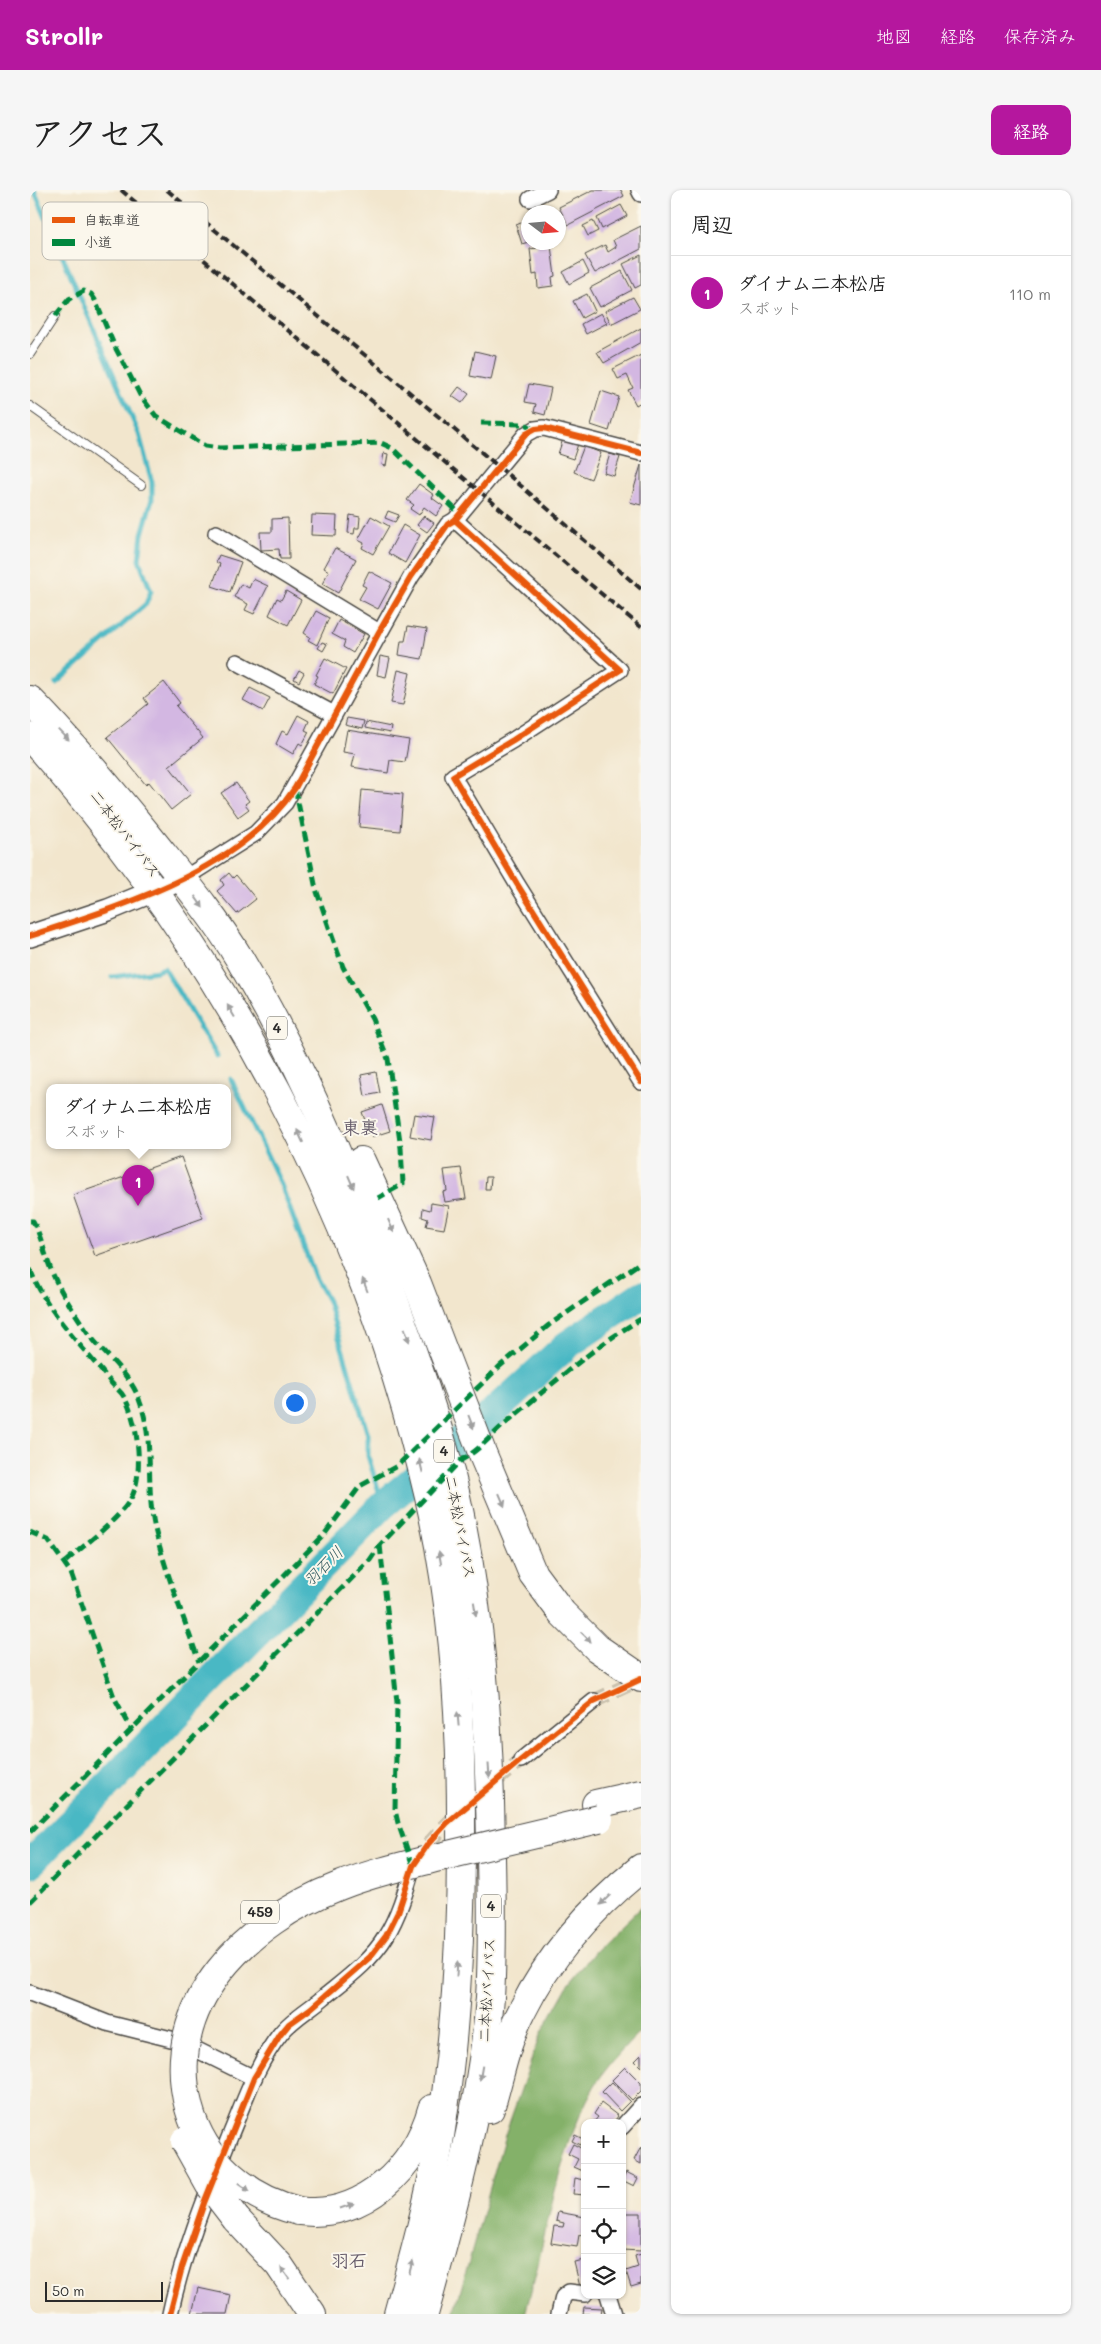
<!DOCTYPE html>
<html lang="ja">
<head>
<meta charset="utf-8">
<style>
  body { margin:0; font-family:Mali,"Klee One",sans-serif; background:#f6f6f6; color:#222 }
  .controls { position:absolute; right:15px; bottom:15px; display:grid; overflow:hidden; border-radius:10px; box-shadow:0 1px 4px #0004 }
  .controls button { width:45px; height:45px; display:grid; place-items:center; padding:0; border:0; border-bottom:1px solid #e0e0e0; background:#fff; color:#222; font:25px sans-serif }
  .compass { position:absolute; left:491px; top:15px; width:45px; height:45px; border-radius:50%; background:#fff; box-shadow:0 1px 4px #0004; rotate:106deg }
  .scale { position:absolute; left:15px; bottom:12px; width:118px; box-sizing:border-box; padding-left:5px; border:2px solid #2b2b2b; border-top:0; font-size:14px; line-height:18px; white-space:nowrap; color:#2b2b2b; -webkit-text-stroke:4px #fbf7ec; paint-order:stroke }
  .you { position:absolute; left:264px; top:1212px; width:18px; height:18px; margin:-12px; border:4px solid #fff; border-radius:50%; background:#1a73e8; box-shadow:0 0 0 8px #1a73e833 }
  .badge { display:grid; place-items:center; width:32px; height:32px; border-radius:50%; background:#b5179e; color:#fff; font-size:16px; font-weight:700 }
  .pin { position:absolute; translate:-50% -41px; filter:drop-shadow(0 1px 2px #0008) }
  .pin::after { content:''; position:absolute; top:26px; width:18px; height:15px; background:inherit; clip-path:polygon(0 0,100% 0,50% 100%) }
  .popup { position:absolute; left:16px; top:894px; width:185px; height:65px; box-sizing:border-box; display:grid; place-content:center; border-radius:10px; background:#fff; filter:drop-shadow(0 1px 4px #0005); font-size:16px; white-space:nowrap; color:#767676 }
  .popup b { font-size:19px; color:#222 }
  .popup::after { content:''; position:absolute; left:50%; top:100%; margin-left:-10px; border:10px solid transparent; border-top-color:#fff }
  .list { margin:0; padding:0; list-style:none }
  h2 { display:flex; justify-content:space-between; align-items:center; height:65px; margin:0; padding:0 20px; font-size:21px }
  h2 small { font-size:16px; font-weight:400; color:#767676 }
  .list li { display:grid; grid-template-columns:32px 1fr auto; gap:15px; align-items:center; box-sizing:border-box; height:75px; padding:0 20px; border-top:1px solid #e0e0e0 }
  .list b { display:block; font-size:19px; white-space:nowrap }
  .list p { margin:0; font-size:16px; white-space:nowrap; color:#767676 }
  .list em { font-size:16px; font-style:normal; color:#767676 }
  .icon { flex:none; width:28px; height:28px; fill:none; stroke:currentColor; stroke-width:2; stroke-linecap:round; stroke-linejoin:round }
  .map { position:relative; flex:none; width:611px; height:2124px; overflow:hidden; border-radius:10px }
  header { display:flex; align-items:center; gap:30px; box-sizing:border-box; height:70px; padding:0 25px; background:#b5179e; color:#fff }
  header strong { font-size:24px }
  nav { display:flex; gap:28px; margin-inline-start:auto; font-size:18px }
  .intro { display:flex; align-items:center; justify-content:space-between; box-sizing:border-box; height:120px; padding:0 30px }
  h1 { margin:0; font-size:35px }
  .button { padding:12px 22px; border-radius:10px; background:#b5179e; color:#fff; font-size:18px; font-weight:700 }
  main { display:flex; gap:30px; padding:0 30px }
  aside { flex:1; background:#fff; border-radius:10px; box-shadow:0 1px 4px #0004 }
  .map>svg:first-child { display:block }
</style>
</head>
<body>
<header>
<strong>Strollr</strong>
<nav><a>地図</a><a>経路</a><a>保存済み</a></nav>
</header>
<div class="intro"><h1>アクセス</h1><a class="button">経路</a></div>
<main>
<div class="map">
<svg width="611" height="2124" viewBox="0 0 611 2124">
  <rect width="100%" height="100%" fill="#fbf7ec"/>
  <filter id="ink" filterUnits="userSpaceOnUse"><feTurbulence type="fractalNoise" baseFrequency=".02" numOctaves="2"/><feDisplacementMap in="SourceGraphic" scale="10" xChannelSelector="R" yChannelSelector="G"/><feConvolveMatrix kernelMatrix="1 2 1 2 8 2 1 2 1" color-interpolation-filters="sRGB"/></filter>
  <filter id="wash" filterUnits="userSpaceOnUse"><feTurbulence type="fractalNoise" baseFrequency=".0096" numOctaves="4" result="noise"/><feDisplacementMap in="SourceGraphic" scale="20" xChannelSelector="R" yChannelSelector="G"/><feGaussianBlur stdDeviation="1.12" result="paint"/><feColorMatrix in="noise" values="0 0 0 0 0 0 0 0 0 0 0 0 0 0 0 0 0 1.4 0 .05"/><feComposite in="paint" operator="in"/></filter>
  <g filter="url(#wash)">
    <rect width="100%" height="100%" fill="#f2e6cd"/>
    <path fill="#84b169" stroke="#586e4a" d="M 611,1717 L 611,1841 C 595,1857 576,1877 564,1897 C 525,1967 517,2048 495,2124 L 424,2124 L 475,1945 L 510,1845 L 537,1797 L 565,1761 Z"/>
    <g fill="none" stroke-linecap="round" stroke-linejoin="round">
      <g stroke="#4ab8c4" stroke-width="5">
        <polyline points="4,0 109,244 122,292 122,309 112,344 109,370 121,401 116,414 26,493"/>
        <polyline points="82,787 127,781 134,778 187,866"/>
        <polyline points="201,889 250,992 285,1087 298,1111 338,1245 338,1266 353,1315"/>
      </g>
      <polyline stroke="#4ab8c4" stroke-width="29" points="0,1674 353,1315 462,1224 537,1155 611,1105"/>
    </g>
    <g id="blocks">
      <g fill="#d3b7e2">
        <polygon points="563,0 591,0 594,6 538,35 529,17"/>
        <polygon points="591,15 597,26 572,39 567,28"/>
        <polygon points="498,30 498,52 492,54 486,35"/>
        <polygon points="563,31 568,41 558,46 553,36"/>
        <polygon points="611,36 611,59 565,83 555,65 575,55 578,62 586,57 583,50"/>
        <polygon points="507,52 517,52 517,57 521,56 525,86 522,87 523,96 508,98 507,84 503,85 500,59 507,58"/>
        <polygon points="611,65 611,95 605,98 593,74"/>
        <polygon points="553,71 559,83 539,94 533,82"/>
        <polygon points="592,81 602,100 570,117 560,98"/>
        <polygon points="557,104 565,121 552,128 543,111"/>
        <polygon points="603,107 610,119 581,134 575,121"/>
        <polygon points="571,123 577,133 556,144 551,134"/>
        <polygon points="611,138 611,152 574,173 567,162"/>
        <polygon points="445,161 466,166 461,190 440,186"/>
        <polygon points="611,165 611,212 606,215 598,200 603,198 597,185 588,189 583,179"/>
        <polygon points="499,194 521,198 515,225 504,222 506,214 495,212"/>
        <polygon points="429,197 439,204 432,213 422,206"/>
        <polygon points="571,201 589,207 579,241 561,235"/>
        <polygon points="533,249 548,254 543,269 528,264"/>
        <polygon points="554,256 571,263 561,289 544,282"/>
        <polygon points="354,263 358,264 356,276 352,275"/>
        <polygon points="580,264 590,267 584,286 574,283"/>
        <polygon points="611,275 611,315 600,312"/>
        <polygon points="389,294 404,305 402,308 413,316 406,326 394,317 389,325 380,319 384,315 377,310"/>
        <polygon points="358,321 369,325 365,332 355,328"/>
        <polygon points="282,325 307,326 306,346 281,345"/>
        <polygon points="320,325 330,327 329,338 325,338 324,344 318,343"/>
        <polygon points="341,326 359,336 343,364 332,358 334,353 328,350"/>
        <polygon points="394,326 404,333 397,342 387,335"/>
        <polygon points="258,328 259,369 250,369 249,359 231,360 230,342 242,342 242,329"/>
        <polygon points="373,335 390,345 375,373 358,363"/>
        <polygon points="305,358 326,369 308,403 292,394 299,381 294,378"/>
        <polygon points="189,365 211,372 200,402 182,396 190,374 186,372"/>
        <polygon points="339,381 362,393 348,419 329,409 336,397 332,395"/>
        <polygon points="223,389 238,396 224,424 215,420 218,414 204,407 211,394 219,398"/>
        <polygon points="256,401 271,410 258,435 239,425 247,408 251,410"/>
        <polygon points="286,421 299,428 287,455 278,450 280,447 274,443"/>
        <polygon points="309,430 334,444 323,463 313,457 315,451 302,444"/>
        <polygon points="378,436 397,439 392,469 369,465 371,451 375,451"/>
        <polygon points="292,452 297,454 293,461 288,458"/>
        <polygon points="350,466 360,468 356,487 347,485"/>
        <polygon points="295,468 316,479 303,504 284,494 288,486 286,485"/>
        <polygon points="269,480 274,483 269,492 264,489"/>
        <polygon points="368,480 380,483 373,515 361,513"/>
        <polygon points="134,492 150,513 146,516 173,548 139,576 161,604 141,620 119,592 116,595 77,547 118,514 114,508"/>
        <polygon points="220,498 240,508 233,521 213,510"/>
        <polygon points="268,525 279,531 275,540 279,542 272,555 269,553 263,564 246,554 252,541 258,544"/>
        <polygon points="317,528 334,531 332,539 315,535"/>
        <polygon points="336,532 361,537 360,543 335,538"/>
        <polygon points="317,540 379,550 375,572 360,570 358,583 322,577 325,564 313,562"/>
        <polygon points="206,593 219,611 215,614 219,619 208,627 191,603"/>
        <polygon points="332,600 373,604 370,641 329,637"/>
        <polygon points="199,683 203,688 206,685 226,709 207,724 187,701 194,695 191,690"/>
        <polygon points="346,882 350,903 335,906 331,885"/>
        <polygon points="352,915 360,941 341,947 332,922"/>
        <polygon points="384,924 405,927 401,950 380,946"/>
        <polygon points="151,967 173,1028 65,1066 43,1005"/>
        <polygon points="431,978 436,1009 415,1012 413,1002 417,1001 414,980"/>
        <polygon points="456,987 461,987 460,999 455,999"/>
        <polygon points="401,1013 419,1016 414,1039 396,1036 398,1029 392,1027 393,1018 400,1020"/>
        <polygon points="611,1865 611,1877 605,1871"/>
        <polygon points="595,1877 611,1893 611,1901 602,1910 582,1890"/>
        <polygon points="582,1892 600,1911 590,1921 572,1902"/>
        <polygon points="571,1913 588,1926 583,1933 563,1933 568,1927 564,1924"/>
        <polygon points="545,1945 553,1949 550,1955 542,1951"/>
        <polygon points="543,1954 555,1960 555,1978 553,1981 544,1977 548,1969 538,1964"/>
        <polygon points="611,1957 611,1974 604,1970"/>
        <polygon points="596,1982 608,1988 604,1996 592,1990"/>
        <polygon points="545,1988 555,1990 555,2005 543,2004"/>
        <polygon points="528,2022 555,2027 552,2046 549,2045 547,2057 521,2053 524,2036 533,2037 534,2033 526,2031"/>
        <polygon points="592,2023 611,2023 611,2061 592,2060"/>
        <polygon points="611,2064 611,2094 601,2097 596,2081 608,2077 605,2066"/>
        <polygon points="555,2070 555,2095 550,2097 544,2072"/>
        <polygon points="168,2098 201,2105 197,2124 162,2124"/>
        <polygon points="554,2117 572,2118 571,2124 553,2124"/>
      </g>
    </g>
  </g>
  <g filter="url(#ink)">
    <use href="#blocks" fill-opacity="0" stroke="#494743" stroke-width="1"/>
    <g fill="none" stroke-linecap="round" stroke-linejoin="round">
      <g stroke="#cac1ad" stroke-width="15" stroke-dasharray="15 8" stroke-linecap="butt">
        <polyline points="564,1511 611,1489"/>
        <path d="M 385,1673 C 412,1631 454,1602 491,1570"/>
      </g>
      <defs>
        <g id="lane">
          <polyline points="0,164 25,126"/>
          <polyline points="0,216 111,295"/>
        </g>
        <g id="street">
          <polyline points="609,0 611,4"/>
          <polyline points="500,9 518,0"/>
          <polyline points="425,330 590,480 483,550 423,586 487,694 611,892"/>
          <polyline points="186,343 349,442"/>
          <polyline points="207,472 304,524"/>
          <polyline points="153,689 226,643 255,613 381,387 418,334 425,330 496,244 505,239 514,238 611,263"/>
          <polyline points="491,1570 564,1511"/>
          <polyline points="0,1803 77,1833 149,1851 224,1888"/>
          <polyline points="592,1937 611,1916"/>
          <polyline points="578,2105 584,2124"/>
          <path d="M 140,2124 C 153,2063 176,2006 199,1948 C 214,1913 226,1874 251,1843 C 262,1829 280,1819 294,1807 C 316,1789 341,1771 356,1746 C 369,1725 376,1700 383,1676"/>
          <polyline points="529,2124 533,2107 539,2102 555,2104"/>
        </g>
        <polyline id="secondary" points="0,746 78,720 153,689"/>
        <g id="highway">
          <path d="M 0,510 C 43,554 82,601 120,648 C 151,687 184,726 209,768 C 276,881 327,1003 370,1127 C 391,1184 411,1242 425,1302 C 452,1422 460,1545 461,1667 C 462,1714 463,1761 460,1807 C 452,1915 423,2020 394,2124"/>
          <path d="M 0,547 C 193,760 334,1027 399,1307 C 423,1412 431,1521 431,1628 C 432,1739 426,1849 408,1959 C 398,2015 383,2069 368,2124"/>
          <polyline points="331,971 387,1093 453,1265 503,1384 532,1423 567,1458 611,1488"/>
          <polyline points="566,1614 611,1604"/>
          <path d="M 460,1919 C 470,1886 476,1851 492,1821 C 520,1764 563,1717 611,1678"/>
          <path d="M 269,2021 C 333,2030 386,1977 402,1919"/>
          <polyline points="206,2029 249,2075 282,2124"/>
        </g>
      </defs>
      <use href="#lane" stroke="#494743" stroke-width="10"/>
      <use href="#street" stroke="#494743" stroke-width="18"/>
      <use href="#secondary" stroke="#494743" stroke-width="24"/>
      <use href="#highway" stroke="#494743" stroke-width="30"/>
      <use href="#lane" stroke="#fff" stroke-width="8"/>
      <use href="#street" stroke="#fff" stroke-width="15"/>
      <use href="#secondary" stroke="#fff" stroke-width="21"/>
      <use href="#highway" stroke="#fff" stroke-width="28"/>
      <g stroke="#2b2b2b" stroke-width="4" stroke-dasharray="8 4" stroke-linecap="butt">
        <polyline points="91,0 611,437"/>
        <polyline points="137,0 469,277 611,399"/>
      </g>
      <defs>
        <g id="highway-bridge">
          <polyline points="155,1951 179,1994 206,2029"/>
          <path d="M 269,2021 C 218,2009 173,1971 159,1918 C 131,1813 218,1731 309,1696 C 344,1682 382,1674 418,1665 C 468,1653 518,1641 569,1629"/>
        </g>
      </defs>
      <use href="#highway-bridge" stroke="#494743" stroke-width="30" stroke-linecap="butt"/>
      <use href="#highway-bridge" stroke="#fff" stroke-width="28"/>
      <g stroke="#00873e" stroke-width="5" stroke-dasharray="10 5" stroke-linecap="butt">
        <polyline points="25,126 39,109 54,101 61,104 65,110 84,155 110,205 126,226 175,256 190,258 351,253 362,258 430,324"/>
        <polyline points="451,233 494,234 505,239"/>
        <polyline points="265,598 286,699 301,743 313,777 342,829 358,869 371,958 373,994 348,1008"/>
        <path d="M 0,1031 L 3,1031 C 11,1046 14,1062 20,1077 C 28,1099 43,1120 56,1140 C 72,1164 101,1183 110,1212 C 125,1253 115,1297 125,1339 C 136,1384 154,1428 169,1472"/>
        <path d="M 0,1079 C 16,1121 52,1156 79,1190 C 83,1196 91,1201 94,1207 C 108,1230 115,1287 100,1310 C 85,1333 55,1354 34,1373"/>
        <polyline points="0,1342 18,1350 41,1383 84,1507 102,1540"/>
        <polyline points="350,1355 367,1512 365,1620 368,1633 383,1676"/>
        <polyline points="0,1642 294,1345 330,1296 367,1276 470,1176 519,1135 611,1072"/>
        <path d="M 0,1712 L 340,1370 L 350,1355 L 431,1270 C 449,1261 462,1244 478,1231 C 520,1196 563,1157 611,1129"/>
      </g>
      <defs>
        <g id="cycleway">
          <polyline points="425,330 590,480 483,550 423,586 487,694 611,892"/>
          <path d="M 0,746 C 91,716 209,682 265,598 L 349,442 L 381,387 L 418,334 L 425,330 L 496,244 L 505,239 L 514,238 L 611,263"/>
          <polyline points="140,2124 152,2077 174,2013 224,1888 250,1845 259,1834 280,1819 340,1767 356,1746 368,1722 383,1676 398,1654 417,1633 491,1570 564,1511 611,1489"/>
        </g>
      </defs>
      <use href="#cycleway" stroke="#fbf7ec" stroke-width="9"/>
      <use href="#cycleway" stroke="#e8590c" stroke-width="6"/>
    </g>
    <defs><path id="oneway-solid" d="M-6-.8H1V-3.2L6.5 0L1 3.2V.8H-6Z" transform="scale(1.25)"/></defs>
    <g fill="#a0a0a0">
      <use href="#oneway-solid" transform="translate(34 545) rotate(46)"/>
      <use href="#oneway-solid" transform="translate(169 712) rotate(55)"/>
      <use href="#oneway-solid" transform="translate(201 821) rotate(-121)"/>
      <use href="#oneway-solid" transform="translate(270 946) rotate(-115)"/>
      <use href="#oneway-solid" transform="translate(321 992) rotate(67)"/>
      <use href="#oneway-solid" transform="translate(361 1036) rotate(66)"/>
      <use href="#oneway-solid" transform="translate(335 1095) rotate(-111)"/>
      <use href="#oneway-solid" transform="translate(377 1145) rotate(71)"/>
      <use href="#oneway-solid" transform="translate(441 1232) rotate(69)"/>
      <use href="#oneway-solid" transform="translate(391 1276) rotate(-104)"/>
      <use href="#oneway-solid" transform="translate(472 1310) rotate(67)"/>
      <use href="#oneway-solid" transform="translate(410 1368) rotate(-100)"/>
      <use href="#oneway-solid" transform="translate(445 1419) rotate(81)"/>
      <use href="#oneway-solid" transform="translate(556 1447) rotate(45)"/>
      <use href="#oneway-solid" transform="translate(428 1529) rotate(-95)"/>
      <use href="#oneway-solid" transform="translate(459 1581) rotate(86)"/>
      <use href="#oneway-solid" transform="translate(575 1710) rotate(135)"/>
      <use href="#oneway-solid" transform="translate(427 1779) rotate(-86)"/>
      <use href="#oneway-solid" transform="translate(451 1883) rotate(100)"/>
      <use href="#oneway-solid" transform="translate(214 1997) rotate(35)"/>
      <use href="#oneway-solid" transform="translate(317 2016) rotate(-19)"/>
      <use href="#oneway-solid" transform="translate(381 2077) rotate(-75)"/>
      <use href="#oneway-solid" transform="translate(255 2083) rotate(-126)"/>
    </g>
  </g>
  <g text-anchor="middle" stroke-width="4" stroke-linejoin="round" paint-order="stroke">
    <g fill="#fbf7ec" stroke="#696865" stroke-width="1">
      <rect x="237" y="826.5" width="20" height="23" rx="4"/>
      <rect x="404" y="1249.5" width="20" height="23" rx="4"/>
      <rect x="451" y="1704.5" width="20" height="23" rx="4"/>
      <rect x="211" y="1710.5" width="38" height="23" rx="4"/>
    </g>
    <g font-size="14" font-weight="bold" fill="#2b2b2b">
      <text x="247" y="843">4</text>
      <text x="414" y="1266">4</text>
      <text x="461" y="1721">4</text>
      <text x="230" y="1727">459</text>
    </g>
    <g font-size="15" fill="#2b2b2b" stroke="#fbf7ec">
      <text transform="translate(95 644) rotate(53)" y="5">二本松バイパス</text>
      <text transform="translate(430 1337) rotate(79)" y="5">二本松バイパス</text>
      <text transform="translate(457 1800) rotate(-87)" y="5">二本松バイパス</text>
    </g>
    <g font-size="16" font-style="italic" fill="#365c61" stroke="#fbf7ec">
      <text transform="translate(293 1376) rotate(-45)" y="6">羽石川</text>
    </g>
    <g font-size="18" font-weight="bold" fill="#665c6b" stroke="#fbf7ec">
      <text x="330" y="944">東裏</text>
      <text x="319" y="2077">羽石</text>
    </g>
  </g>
  <rect x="12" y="12" width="166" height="58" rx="8" fill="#fbf7ec" stroke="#bdbab2" stroke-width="1"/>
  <rect x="22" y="27" width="23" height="6" fill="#e8590c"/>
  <rect x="22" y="49" width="23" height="7" fill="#00873e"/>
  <g font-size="14" fill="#2b2b2b">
    <text x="54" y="35">自転車道</text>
    <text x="54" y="57">小道</text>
  </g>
</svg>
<div class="controls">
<button>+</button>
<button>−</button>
<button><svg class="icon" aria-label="locate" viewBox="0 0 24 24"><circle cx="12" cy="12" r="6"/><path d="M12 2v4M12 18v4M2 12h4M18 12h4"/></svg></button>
<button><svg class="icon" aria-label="layers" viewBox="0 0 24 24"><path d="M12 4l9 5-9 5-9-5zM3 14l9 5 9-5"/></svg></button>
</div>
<svg class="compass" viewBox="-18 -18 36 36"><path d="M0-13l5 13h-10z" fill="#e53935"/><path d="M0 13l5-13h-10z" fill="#767676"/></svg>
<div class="scale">50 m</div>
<div class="you"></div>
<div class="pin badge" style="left:108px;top:1016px">1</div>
<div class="popup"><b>ダイナム二本松店</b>スポット</div>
</div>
<aside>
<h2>周辺<small></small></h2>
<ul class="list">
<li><span class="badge">1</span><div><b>ダイナム二本松店</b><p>スポット</p></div><em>110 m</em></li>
</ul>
</aside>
</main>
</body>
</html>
